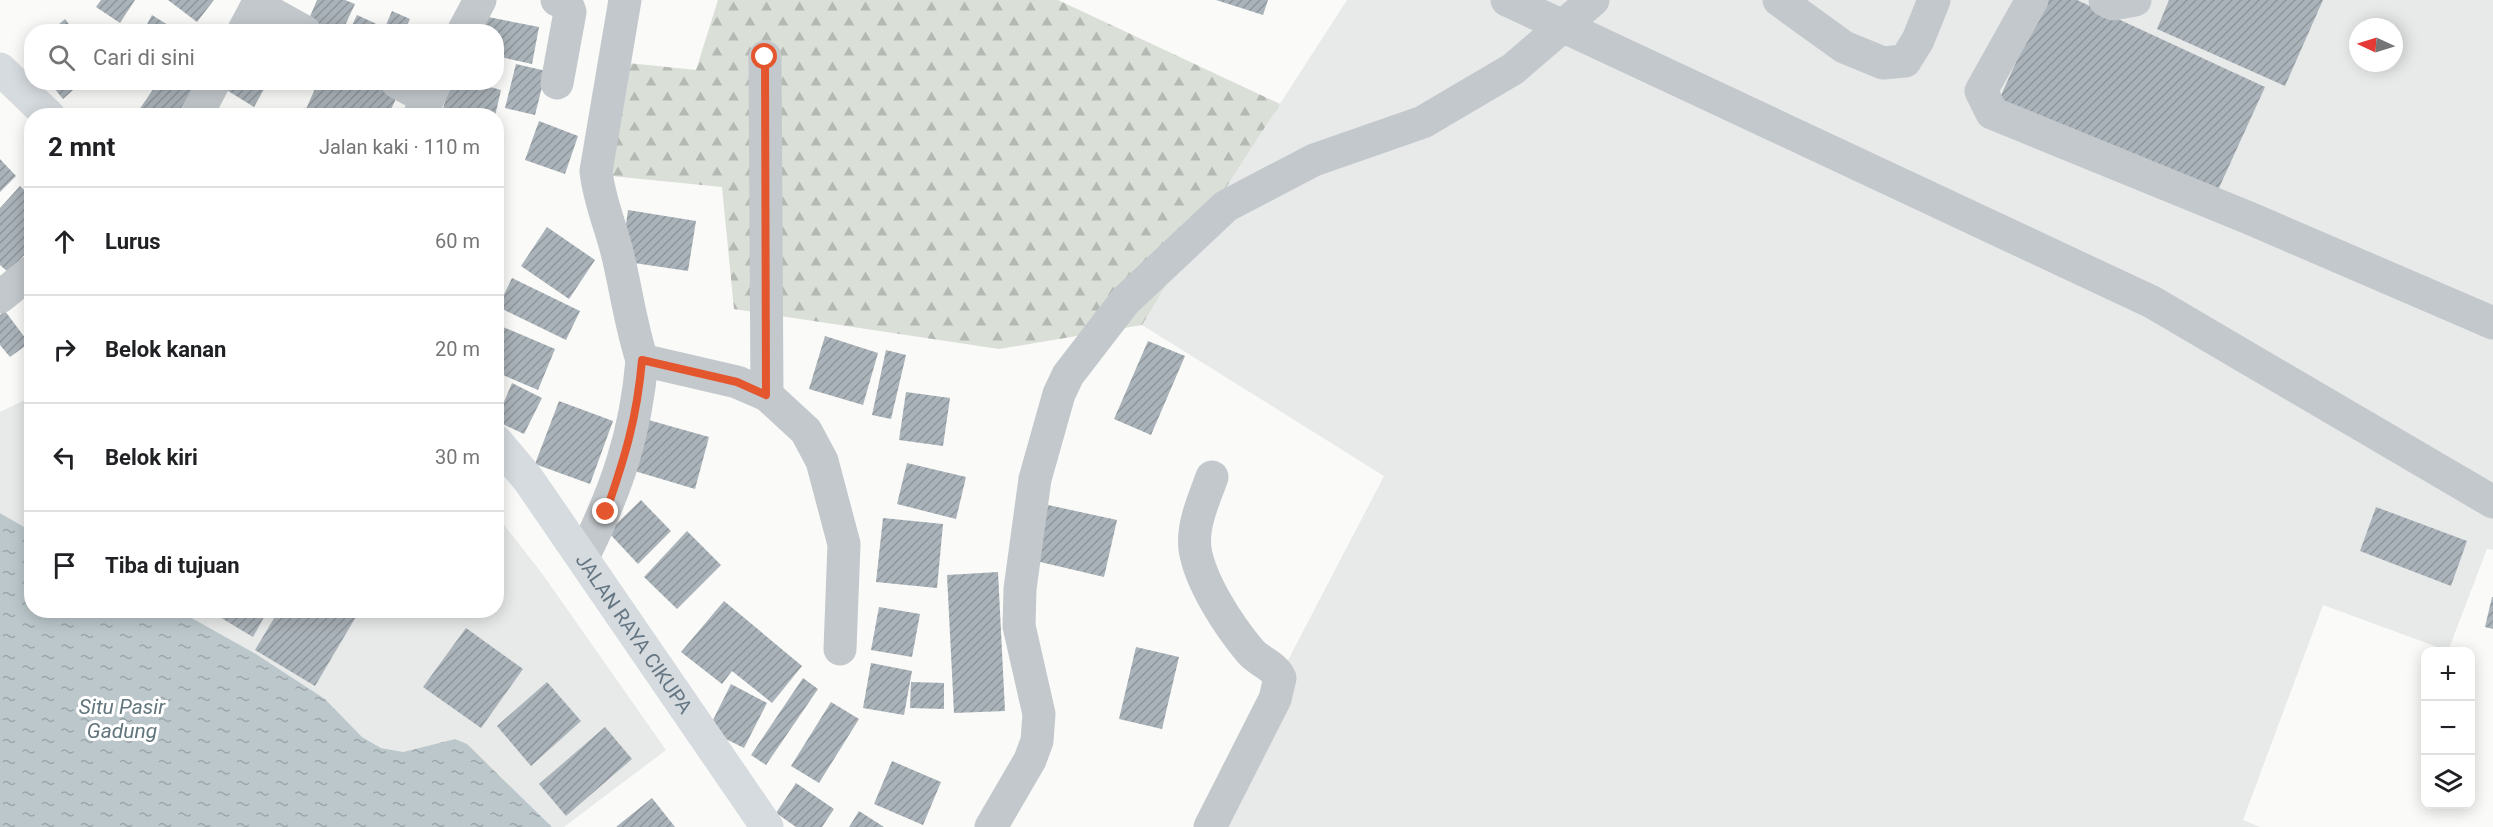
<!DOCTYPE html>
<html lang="id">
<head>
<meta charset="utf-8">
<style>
  body { margin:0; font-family:Roboto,sans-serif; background:#f2f2f2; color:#202124 }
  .controls { position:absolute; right:18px; bottom:18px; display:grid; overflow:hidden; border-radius:12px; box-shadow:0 3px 15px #0003 }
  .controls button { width:54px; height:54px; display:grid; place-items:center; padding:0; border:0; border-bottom:2px solid #e0e0e0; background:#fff; color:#202124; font:30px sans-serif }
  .compass { position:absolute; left:2349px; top:18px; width:54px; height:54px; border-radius:50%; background:#fff; box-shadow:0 3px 15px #0003; rotate:274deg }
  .stop { position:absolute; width:18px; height:18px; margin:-14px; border:4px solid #e4572e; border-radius:50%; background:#fff }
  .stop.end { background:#e4572e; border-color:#fff; box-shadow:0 2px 6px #0008 }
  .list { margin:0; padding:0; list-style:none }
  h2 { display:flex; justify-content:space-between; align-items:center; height:78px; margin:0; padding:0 24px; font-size:26px }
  h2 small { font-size:20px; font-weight:400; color:#757577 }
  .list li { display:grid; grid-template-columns:39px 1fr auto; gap:18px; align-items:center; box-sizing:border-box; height:108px; padding:0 24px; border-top:2px solid #e0e0e0 }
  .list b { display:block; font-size:22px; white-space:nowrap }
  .list em { font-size:20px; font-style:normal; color:#757577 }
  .icon { flex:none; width:33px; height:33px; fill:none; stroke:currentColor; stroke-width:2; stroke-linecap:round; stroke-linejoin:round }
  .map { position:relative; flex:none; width:2493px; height:827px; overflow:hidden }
  .search { position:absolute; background:#fff; box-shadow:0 3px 15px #0003; left:24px; top:24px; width:480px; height:66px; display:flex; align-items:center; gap:15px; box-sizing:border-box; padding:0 21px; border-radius:24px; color:#757577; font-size:22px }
  .panel { position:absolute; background:#fff; box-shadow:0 3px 15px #0003; left:24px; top:108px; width:480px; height:510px; border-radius:24px }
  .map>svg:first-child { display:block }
</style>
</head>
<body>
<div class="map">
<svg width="2493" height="827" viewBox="0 0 2493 827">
  <defs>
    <pattern id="forest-firs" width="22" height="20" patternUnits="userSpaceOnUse" patternTransform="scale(1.5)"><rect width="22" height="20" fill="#dadfd7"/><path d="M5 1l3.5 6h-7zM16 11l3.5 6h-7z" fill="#b4b9b4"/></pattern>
    <pattern id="water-ripples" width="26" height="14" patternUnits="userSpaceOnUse" patternTransform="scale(1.5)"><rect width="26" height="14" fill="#bbc7cb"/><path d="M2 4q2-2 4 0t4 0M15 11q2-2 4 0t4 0" fill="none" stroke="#9ca6aa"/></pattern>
    <pattern id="building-hatch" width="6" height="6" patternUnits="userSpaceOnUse" patternTransform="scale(1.5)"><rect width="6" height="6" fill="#aab3b9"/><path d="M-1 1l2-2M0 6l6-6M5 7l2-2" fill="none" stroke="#8e969c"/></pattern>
  </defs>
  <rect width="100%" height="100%" fill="#fafaf8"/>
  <g fill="#e8e9e9" fill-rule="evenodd">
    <path d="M 1347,0 L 2493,0 L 2493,550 L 2487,549 L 2448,651 L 2323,605 L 2243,820 L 2260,827 L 1201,827 L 1384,476 L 1142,325 L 1212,209 ZM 2358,27 L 2394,27 L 2394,63 L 2358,63 Z"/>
    <polygon points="31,397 31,531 0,513 0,412"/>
    <polygon points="497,516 541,572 666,750 564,827 552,827 490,766 455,739 403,752 381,748 362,737 325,699 256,654 179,611 496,610"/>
  </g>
  <polygon fill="url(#forest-firs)" points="718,0 1058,0 1280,104 1212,209 1142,325 999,349 734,309 722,187 611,176 618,62 696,70"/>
  <polygon fill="url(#water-ripples)" points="0,513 31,531 32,610 179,611 256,654 325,699 362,737 381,748 403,752 455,739 467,744 552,827 0,827"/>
  <g fill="url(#building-hatch)">
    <polygon points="101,0 135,0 120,23 96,7"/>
    <polygon points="168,0 214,0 197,22"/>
    <polygon points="317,0 345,0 355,4 342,32 318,32 306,26"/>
    <polygon points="1216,0 1268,0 1263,15"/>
    <polygon points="2044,0 2077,0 2265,87 2213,201 1998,102"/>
    <polygon points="2169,0 2323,0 2285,86 2157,29"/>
    <polygon points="392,11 410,19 404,32 383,32"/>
    <polygon points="152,15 179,32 143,32"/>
    <polygon points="357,15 381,26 379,32 349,32"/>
    <polygon points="483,16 539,27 532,64 496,56 496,32 480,32"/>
    <polygon points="65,19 75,32 50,32"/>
    <polygon points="516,64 546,71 535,115 505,108"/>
    <polygon points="49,82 82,82 63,99"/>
    <polygon points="158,82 198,82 176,116 147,116 139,110"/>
    <polygon points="228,82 268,82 254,107 225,89"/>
    <polygon points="318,82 383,82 400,90 388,116 303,116"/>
    <polygon points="450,82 472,82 501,90 495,116 467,116 443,109"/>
    <polygon points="539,121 578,136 565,174 525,160"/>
    <polygon points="0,159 16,176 0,192"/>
    <polygon points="20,186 32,197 32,247 8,272 0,265 0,208"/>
    <polygon points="628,210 696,221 688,271 621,261"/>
    <polygon points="547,227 595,260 569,299 521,266"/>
    <polygon points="512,278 580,311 566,340 498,307"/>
    <polygon points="5,311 29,343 10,357 0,345 0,315"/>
    <polygon points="496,324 555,349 538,390 496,372"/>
    <polygon points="825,336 878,353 863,405 809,389"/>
    <polygon points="1148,341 1185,356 1151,435 1114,419"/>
    <polygon points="886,350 906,355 891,419 872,415"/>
    <polygon points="512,383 542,398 524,434 496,421"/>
    <polygon points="906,392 950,398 943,446 899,440"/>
    <polygon points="559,401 613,421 590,484 535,464"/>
    <polygon points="645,419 709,437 695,489 631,470"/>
    <polygon points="907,463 966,477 956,519 897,504"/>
    <polygon points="641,500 671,531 638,564 608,532"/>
    <polygon points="1048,505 1117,520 1104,577 1036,561"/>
    <polygon points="2376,507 2467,541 2451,586 2360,551"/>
    <polygon points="883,518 943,524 937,588 876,582"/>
    <polygon points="687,531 721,565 677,609 644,577"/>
    <polygon points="998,572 1005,711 954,713 947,575"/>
    <polygon points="2492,597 2493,597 2493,629 2485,627"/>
    <polygon points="724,601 802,666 772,703 732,671 722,684 681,652"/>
    <polygon points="879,607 920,614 912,657 871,650"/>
    <polygon points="208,610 268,610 253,637"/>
    <polygon points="279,610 350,610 357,615 315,686 255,650"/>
    <polygon points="466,628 523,669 481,728 423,687"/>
    <polygon points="1136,647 1179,657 1162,729 1119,719"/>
    <polygon points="871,663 912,671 904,715 863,708"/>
    <polygon points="803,678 818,689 766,765 751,755"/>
    <polygon points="547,682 581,721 531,766 497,726"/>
    <polygon points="911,682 944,683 944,709 910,708"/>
    <polygon points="731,684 767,703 744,748 708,730"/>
    <polygon points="831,702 859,719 819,783 791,766"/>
    <polygon points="605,727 632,759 566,816 539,784"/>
    <polygon points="892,761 941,782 923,825 874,804"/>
    <polygon points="796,783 834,809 822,827 796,827 776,813"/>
    <polygon points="652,798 675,827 616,827"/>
    <polygon points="859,811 884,827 849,827"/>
  </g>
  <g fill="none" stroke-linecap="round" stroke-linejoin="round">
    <g stroke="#c3c8cc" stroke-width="33">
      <path d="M 625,0 L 596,171 C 599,200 610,224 617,252 C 626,288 630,323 642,360"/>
      <polyline points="1507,0 2152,302 2493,502"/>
      <polyline points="1779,0 1844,47 1883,63 1905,61 1918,40 1934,0"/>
      <polyline points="2032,0 1981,91 1992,113 2249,218 2493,323"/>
      <polyline points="2105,0 2113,4 2135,0"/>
      <polyline points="257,5 305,32"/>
      <polyline points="243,32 260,0"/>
      <polyline points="463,32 480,0"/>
      <polyline points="765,57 767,395"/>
      <polyline points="397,82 428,99"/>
      <polyline points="557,83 570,12 567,4 557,0"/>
      <polyline points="196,116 214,82"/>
      <polyline points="419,116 436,82"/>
      <polyline points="0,297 32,271"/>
      <path d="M 583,557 C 616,491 636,434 642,360 L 737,382 L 767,395 L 806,431 L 822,461 L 844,544 L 840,649"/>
      <polyline points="991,827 1030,760 1037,741 1039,714 1019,626 1020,589 1035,479 1059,394 1068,375 1125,301 1226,206 1314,160 1423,122 1513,69 1593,0"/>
      <path d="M 1210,827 L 1275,699 L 1280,678 C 1274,665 1259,662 1250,651 C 1229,626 1200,582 1195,549 C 1192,525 1204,499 1212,477"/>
    </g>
    <g stroke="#d6dbdf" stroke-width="33">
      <polyline points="0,69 49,116"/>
      <path id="s1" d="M 496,441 L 528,479 L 767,827"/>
    </g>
  </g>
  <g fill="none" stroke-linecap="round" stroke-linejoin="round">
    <path stroke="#e4572e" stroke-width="8" d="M 606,512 C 625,457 637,418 642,360 L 737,382 L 766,395 L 765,57"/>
  </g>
  <g text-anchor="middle" stroke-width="6" stroke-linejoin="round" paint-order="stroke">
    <g font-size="20" fill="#657683" stroke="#fff">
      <text dy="7" stroke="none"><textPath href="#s1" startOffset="237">JALAN RAYA CIKUPA</textPath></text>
    </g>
    <g font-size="21" font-style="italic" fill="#60757c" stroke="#fff">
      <text x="122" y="714">Situ Pasir<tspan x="122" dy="24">Gadung</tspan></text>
    </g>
  </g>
</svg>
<div class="controls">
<button>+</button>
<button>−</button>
<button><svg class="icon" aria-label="layers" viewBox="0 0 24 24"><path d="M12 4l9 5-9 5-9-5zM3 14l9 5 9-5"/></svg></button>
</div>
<svg class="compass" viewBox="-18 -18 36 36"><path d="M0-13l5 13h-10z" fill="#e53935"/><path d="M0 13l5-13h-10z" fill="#757577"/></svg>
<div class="stop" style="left:765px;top:57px"></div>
<div class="stop end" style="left:606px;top:512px"></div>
<div class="search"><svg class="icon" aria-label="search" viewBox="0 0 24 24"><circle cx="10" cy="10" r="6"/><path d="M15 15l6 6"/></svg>Cari di sini</div>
<section class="panel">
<h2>2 mnt<small>Jalan kaki · 110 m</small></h2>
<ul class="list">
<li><svg class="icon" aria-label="ahead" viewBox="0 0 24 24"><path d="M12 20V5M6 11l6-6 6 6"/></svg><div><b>Lurus</b></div><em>60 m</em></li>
<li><svg class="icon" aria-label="right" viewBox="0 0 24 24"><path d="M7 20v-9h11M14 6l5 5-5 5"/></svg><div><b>Belok kanan</b></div><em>20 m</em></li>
<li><svg class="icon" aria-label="left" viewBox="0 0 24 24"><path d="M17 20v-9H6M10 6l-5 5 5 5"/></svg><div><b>Belok kiri</b></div><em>30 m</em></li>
<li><svg class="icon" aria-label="arrive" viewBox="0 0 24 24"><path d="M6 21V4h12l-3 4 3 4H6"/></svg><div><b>Tiba di tujuan</b></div></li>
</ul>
</section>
</div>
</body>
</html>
